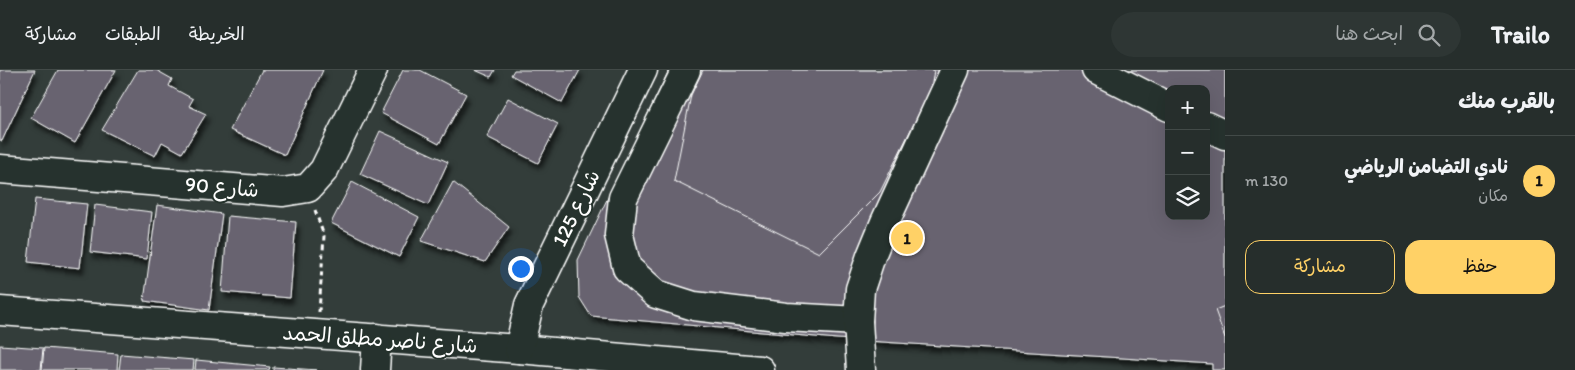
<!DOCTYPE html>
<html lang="ar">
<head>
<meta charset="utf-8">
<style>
  body { margin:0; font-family:Itim,"Playpen Sans Arabic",sans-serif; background:#2e3634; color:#f1f3f6; direction:rtl }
  .controls { position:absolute; right:15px; top:15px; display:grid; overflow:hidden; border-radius:10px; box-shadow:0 5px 20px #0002 }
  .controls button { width:45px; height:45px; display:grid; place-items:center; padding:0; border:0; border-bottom:1px solid #424a48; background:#262e2c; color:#f1f3f6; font:25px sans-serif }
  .you { position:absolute; left:520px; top:198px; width:18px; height:18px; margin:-12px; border:4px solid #fff; border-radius:50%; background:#1a73e8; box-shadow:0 0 0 8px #1a73e833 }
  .badge { display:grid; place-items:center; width:32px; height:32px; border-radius:50%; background:#ffd166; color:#111; font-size:16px; font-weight:700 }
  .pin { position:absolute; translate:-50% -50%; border:2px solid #fff; box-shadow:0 1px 5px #0006 }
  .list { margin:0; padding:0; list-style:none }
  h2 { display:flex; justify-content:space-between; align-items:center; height:65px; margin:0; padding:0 20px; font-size:21px }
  h2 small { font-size:16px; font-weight:400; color:#a4a8a9 }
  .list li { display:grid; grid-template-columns:32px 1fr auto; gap:15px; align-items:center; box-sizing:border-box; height:90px; padding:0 20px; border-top:1px solid #424a48 }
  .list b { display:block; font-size:19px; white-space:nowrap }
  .list p { margin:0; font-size:16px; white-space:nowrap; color:#a4a8a9 }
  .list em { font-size:16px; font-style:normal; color:#a4a8a9 }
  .actions { display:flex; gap:10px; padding:15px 20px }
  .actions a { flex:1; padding:11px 0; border:1px solid #ffd166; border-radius:15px; text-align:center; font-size:18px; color:#ffd166 }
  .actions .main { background:#ffd166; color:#111 }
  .icon { flex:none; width:28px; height:28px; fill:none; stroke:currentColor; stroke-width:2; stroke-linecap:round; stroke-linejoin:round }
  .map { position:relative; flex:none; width:1225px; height:300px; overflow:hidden; direction:ltr }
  header { display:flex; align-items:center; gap:30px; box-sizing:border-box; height:70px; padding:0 25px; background:#262e2c; border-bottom:1px solid #424a48 }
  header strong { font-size:24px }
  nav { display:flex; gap:28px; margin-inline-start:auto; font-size:18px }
  .search { width:350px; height:45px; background:#2e3634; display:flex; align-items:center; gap:12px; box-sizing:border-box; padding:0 18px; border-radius:28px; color:#a4a8a9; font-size:19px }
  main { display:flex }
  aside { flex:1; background:#262e2c }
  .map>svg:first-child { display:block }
</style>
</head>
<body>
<header>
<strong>Trailo</strong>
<div class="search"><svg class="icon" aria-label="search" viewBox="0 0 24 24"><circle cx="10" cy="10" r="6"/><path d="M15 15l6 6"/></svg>ابحث هنا</div>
<nav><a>الخريطة</a><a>الطبقات</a><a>مشاركة</a></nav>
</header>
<main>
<aside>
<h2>بالقرب منك<small></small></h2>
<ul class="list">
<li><span class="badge">1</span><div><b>نادي التضامن الرياضي</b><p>مكان</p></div><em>130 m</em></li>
</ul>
<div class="actions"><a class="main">حفظ</a><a>مشاركة</a></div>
</aside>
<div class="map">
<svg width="1225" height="300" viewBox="0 0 1225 300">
  <defs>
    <filter id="shadow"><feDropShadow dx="3" dy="5.5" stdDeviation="2.5" flood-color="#0009"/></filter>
  </defs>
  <rect width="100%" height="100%" fill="#333d3a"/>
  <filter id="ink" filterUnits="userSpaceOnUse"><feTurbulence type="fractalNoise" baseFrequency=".02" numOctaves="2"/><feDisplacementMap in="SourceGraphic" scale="10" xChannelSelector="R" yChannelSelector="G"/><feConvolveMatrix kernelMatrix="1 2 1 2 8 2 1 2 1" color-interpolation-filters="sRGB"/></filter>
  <g filter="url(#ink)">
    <g fill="#676470" stroke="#fff" fill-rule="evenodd" filter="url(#shadow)">
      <polygon points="0,0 35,0 2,71 0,70"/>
      <polygon points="58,0 116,0 75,73 31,48"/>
      <polygon points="138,0 156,0 172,9 169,16 193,29 189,36 206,44 182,83 162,72 155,86 102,60"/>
      <polygon points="262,0 323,0 285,85 230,60"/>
      <polygon points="403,0 420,0 466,24 439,74 381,43"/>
      <polygon points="475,0 495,0 491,7"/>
      <polygon points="514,0 580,0 562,33 511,5"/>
      <path d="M 669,0 L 1225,0 L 1225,300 L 1212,300 L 1212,294 L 837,269 L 591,246 L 579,227 L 578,190 ZM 1169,19 L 1206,19 L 1206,146 L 1169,146 Z"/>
      <polygon points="703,0 934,0 931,19 880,122 819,183 674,111 691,25"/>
      <polygon points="1120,0 1225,0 1225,53 1206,43 1206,19 1169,19 1169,24"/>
      <polygon points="508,28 558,54 538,93 487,67"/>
      <polygon points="380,61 448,92 428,135 360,104"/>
      <polygon points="352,112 419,147 399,187 331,153"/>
      <polygon points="453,112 509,157 485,192 421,171"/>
      <polygon points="35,129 87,134 80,198 28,192"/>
      <polygon points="95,135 152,142 147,189 90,182"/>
      <polygon points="157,135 222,144 209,240 144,231"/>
      <polygon points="228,146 296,152 290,228 222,222"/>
      <polygon points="1225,236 1225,268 1215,240"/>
      <polygon points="0,275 43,278 41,300 0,300"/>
      <polygon points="44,278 118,284 117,300 42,300"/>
      <polygon points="121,284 194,290 193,300 119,300"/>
      <polygon points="196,290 270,297 269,300 195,300"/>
      <polygon points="273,297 316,300 273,300"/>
    </g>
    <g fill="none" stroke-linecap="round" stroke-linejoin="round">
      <defs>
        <g id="minor">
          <polyline points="686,0 623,128 619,165 627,198 656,224 694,236 786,247 858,251"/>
          <polyline points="1096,0 1169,37"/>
          <polyline points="1206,56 1225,65"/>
          <polyline points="0,99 283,122 308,118 324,100 373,0"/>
          <polyline points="0,241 519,279 760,300"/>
          <polyline points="519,279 529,235 643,0"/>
          <polyline points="375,300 377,268"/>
          <polyline points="861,300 858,251 860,219 871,186 885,152 955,0"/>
        </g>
      </defs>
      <use href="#minor" stroke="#fff" stroke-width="31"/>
      <polyline stroke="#fff" stroke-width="3" stroke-dasharray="5 4" stroke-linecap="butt" points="315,140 324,166 319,242"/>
      <use href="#minor" stroke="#26332d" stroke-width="28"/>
    </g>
  </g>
  <g text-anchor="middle" stroke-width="4" stroke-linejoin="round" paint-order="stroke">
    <g font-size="21" fill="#fff" stroke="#26332d">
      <text transform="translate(222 117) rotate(5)" y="7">شارع 90</text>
      <text transform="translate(576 138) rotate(-64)" y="7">شارع 125</text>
      <text transform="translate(380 269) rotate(4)" y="7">شارع ناصر مطلق الحمد</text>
    </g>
  </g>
</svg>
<div class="controls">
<button>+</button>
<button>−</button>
<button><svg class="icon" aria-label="layers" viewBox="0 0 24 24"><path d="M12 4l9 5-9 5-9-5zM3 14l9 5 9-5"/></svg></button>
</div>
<div class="you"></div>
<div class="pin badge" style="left:907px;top:168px">1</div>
</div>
</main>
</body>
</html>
